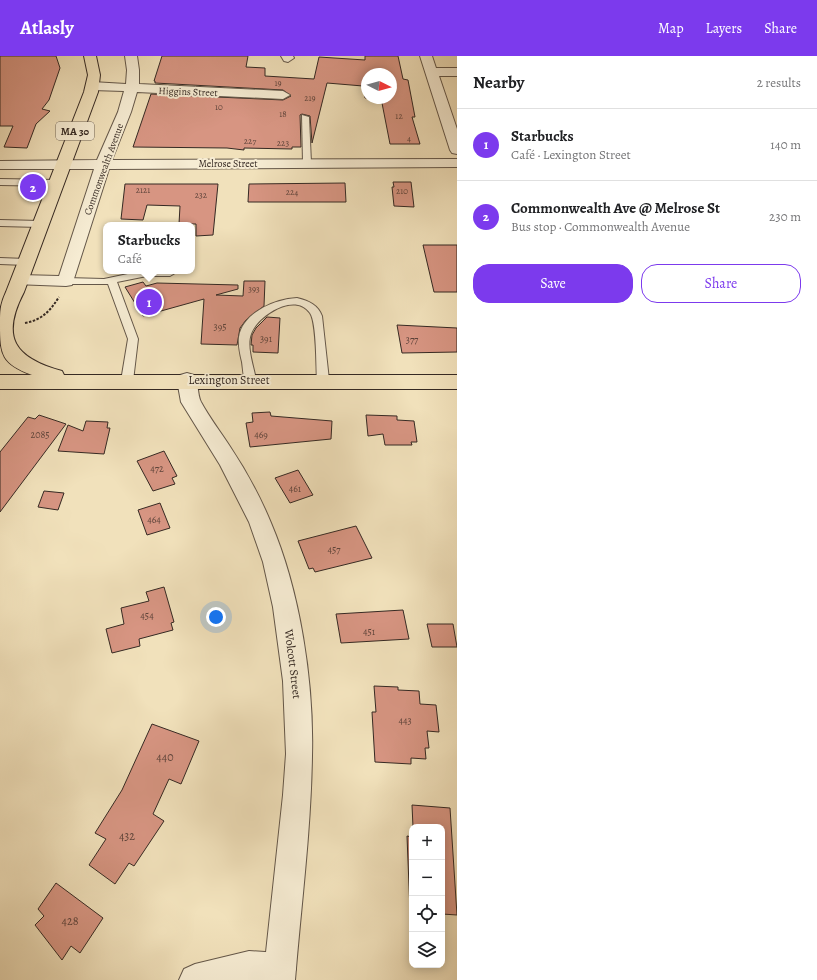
<!DOCTYPE html>
<html lang="en">
<head>
<meta charset="utf-8">
<style>
  body { margin:0; font-family:Alegreya,serif; background:#f2f2f2; color:#202124 }
  .controls { position:absolute; right:12px; bottom:12px; display:grid; overflow:hidden; border-radius:8px; box-shadow:0 2px 10px #0003 }
  .controls button { width:36px; height:36px; display:grid; place-items:center; padding:0; border:0; border-bottom:1px solid #e0e0e0; background:#fff; color:#202124; font:20px sans-serif }
  .compass { position:absolute; left:361px; top:12px; width:36px; height:36px; border-radius:50%; background:#fff; box-shadow:0 2px 10px #0003; rotate:96deg }
  .you { position:absolute; left:216px; top:561px; width:14px; height:14px; margin:-10px; border:3px solid #fff; border-radius:50%; background:#1a73e8; box-shadow:0 0 0 6px #1a73e833 }
  .badge { display:grid; place-items:center; width:26px; height:26px; border-radius:50%; background:#7c3aed; color:#fff; font-size:13px; font-weight:700 }
  .pin { position:absolute; translate:-50% -50%; border:2px solid #fff; box-shadow:0 1px 4px #0006 }
  .popup { position:absolute; left:103px; top:166px; width:92px; height:52px; box-sizing:border-box; display:grid; place-content:center; border-radius:8px; background:#fff; filter:drop-shadow(0 1px 3px #0005); font-size:13px; white-space:nowrap; color:#757577 }
  .popup b { font-size:15px; color:#202124 }
  .popup::after { content:''; position:absolute; left:50%; top:100%; margin-left:-8px; border:8px solid transparent; border-top-color:#fff }
  .list { margin:0; padding:0; list-style:none }
  h2 { display:flex; justify-content:space-between; align-items:center; height:52px; margin:0; padding:0 16px; font-size:17px }
  h2 small { font-size:13px; font-weight:400; color:#757577 }
  .list li { display:grid; grid-template-columns:26px 1fr auto; gap:12px; align-items:center; box-sizing:border-box; height:72px; padding:0 16px; border-top:1px solid #e0e0e0 }
  .list b { display:block; font-size:15px; white-space:nowrap }
  .list p { margin:0; font-size:13px; white-space:nowrap; color:#757577 }
  .list em { font-size:13px; font-style:normal; color:#757577 }
  .actions { display:flex; gap:8px; padding:12px 16px }
  .actions a { flex:1; padding:9px 0; border:1px solid #7c3aed; border-radius:16px; text-align:center; font-size:14px; color:#7c3aed }
  .actions .main { background:#7c3aed; color:#fff }
  .icon { flex:none; width:22px; height:22px; fill:none; stroke:currentColor; stroke-width:2; stroke-linecap:round; stroke-linejoin:round }
  .map { position:relative; flex:none; width:457px; height:924px; overflow:hidden }
  header { display:flex; align-items:center; gap:24px; box-sizing:border-box; height:56px; padding:0 20px; background:#7c3aed; color:#fff }
  header strong { font-size:19px }
  nav { display:flex; gap:22px; margin-inline-start:auto; font-size:14px }
  main { display:flex }
  aside { flex:1; background:#fff }
  .map>svg:first-child { display:block }
</style>
</head>
<body>
<header>
<strong>Atlasly</strong>
<nav><a>Map</a><a>Layers</a><a>Share</a></nav>
</header>
<main>
<div class="map">
<svg width="457" height="924" viewBox="0 0 457 924">
  <rect width="100%" height="100%" fill="#f1e1bb"/>
  <filter id="stains"><feTurbulence type="fractalNoise" baseFrequency=".005" numOctaves="4"/><feColorMatrix values="0 0 0 0 .2 0 0 0 0 .09 0 0 0 0 .02 0 0 0 .5 -.17"/></filter>
  <radialGradient id="worn" r=".72"><stop offset=".6" stop-color="#630" stop-opacity="0"/><stop offset="1" stop-color="#630" stop-opacity=".3"/></radialGradient>
  <g fill="#d79582" stroke="#352923" fill-rule="evenodd">
    <polygon points="0,0 56,0 60,12 49,44 42,53 50,55 36,68 27,92 4,91 13,70 0,70"/>
    <path d="M 162,0 L 248,0 L 246,11 L 265,12 L 265,20 L 314,23 L 319,1 L 365,4 L 365,0 L 398,0 L 403,23 L 408,24 L 415,61 L 412,61 L 420,88 L 390,88 L 381,42 L 365,42 L 363,30 L 327,27 L 312,87 L 310,60 L 302,58 L 300,59 L 301,91 L 292,91 L 292,93 L 244,92 L 244,94 L 227,92 L 133,91 L 151,38 L 283,44 L 291,40 L 283,34 L 155,27 L 155,25 L 154,25 ZM 367,18 L 391,18 L 391,42 L 367,42 Z"/>
    <polygon points="393,126 411,126 414,151 394,150 392,131 394,131"/>
    <polygon points="345,127 346,146 248,146 249,128"/>
    <polygon points="125,128 218,128 213,179 196,180 196,168 179,168 180,150 147,149 143,164 121,163"/>
    <polygon points="423,189 457,189 457,236 434,236"/>
    <polygon points="244,225 265,225 264,250 246,264 240,272 237,289 201,288 204,243 143,260 125,231 143,226 146,230 157,227 238,229 238,233 216,239 243,240"/>
    <polygon points="267,261 280,262 278,297 253,296 253,289 251,289 252,279 256,272"/>
    <polygon points="397,269 457,272 457,296 402,297"/>
    <polygon points="270,356 271,360 332,365 331,383 250,391 246,367 253,366 252,357"/>
    <polygon points="39,359 66,368 0,456 0,396 28,361 35,363"/>
    <polygon points="366,359 397,360 397,364 414,365 417,386 411,386 412,389 385,389 383,378 368,380"/>
    <polygon points="86,365 108,366 107,372 110,372 104,398 58,395 68,369 83,375"/>
    <polygon points="164,395 177,420 172,422 175,428 153,435 137,405"/>
    <polygon points="298,414 313,439 290,447 275,422"/>
    <polygon points="44,435 64,437 58,454 38,451"/>
    <polygon points="160,447 170,472 147,479 138,454"/>
    <polygon points="356,470 372,502 315,516 313,512 309,513 298,485"/>
    <polygon points="164,531 174,566 171,567 173,574 139,583 140,590 112,597 106,573 124,568 121,552 149,545 146,536"/>
    <polygon points="403,554 409,583 341,587 336,558"/>
    <polygon points="427,568 453,568 457,591 432,591"/>
    <polygon points="374,630 398,631 398,634 419,635 420,648 436,649 439,676 427,675 429,692 425,692 426,703 411,702 411,708 375,706 372,656 376,656"/>
    <polygon points="152,668 199,685 181,728 169,723 153,758 164,765 134,810 129,807 115,828 89,809 106,783 95,777 122,734"/>
    <polygon points="412,749 450,752 457,859 442,858 442,771 413,771"/>
    <polygon points="407,780 412,781 412,855 410,855"/>
    <polygon points="56,827 103,862 80,897 71,890 62,904 35,869 44,860 38,853"/>
  </g>
  <g fill="none" stroke-linecap="round" stroke-linejoin="round">
    <defs>
      <g id="service">
        <polygon points="302,59 309,61 311,107 307,110 303,107"/>
        <polygon points="0,123 56,124 60,127 56,130 0,129"/>
        <polygon points="0,164 40,165 45,168 40,171 0,170"/>
        <polygon points="0,202 26,203 31,206 26,209 0,208"/>
        <polygon points="142,215 174,215 175,217 170,220 147,220 117,226 138,283 133,325 127,329 121,325 128,283 108,228 66,228 61,225 66,222 104,223"/>
        <path d="M 297,242 C 309,245 318,249 322,260 L 329,324 L 327,327 L 323,328 L 317,324 C 316,310 317,267 310,257 C 295,235 257,260 251,278 C 246,291 254,311 256,324 L 250,328 L 246,327 C 243,321 243,312 242,306 C 240,298 238,289 239,281 C 243,256 276,243 297,242 Z"/>
      </g>
      <g id="minor">
        <polygon points="125,0 137,0 139,14 139,28 283,35 290,39 283,43 137,36 131,56 112,104 457,103 457,111 109,113 72,229 66,230 14,228 12,224 14,220 20,219 59,220 94,113 0,113 0,105 97,104 118,56 124,35 92,34 86,30 92,26 126,28 127,14"/>
        <polygon points="281,0 293,0 294,2 288,6 284,5"/>
        <polygon points="420,0 432,0 436,12 457,12 457,20 439,20 457,73 457,98 452,97 450,94"/>
        <polygon points="249,895 280,897 291,902 296,913 291,924 179,924 184,913 195,908"/>
      </g>
      <path id="tertiary" d="M 187,317 L 194,319 C 199,328 197,338 201,346 C 209,361 220,375 229,389 C 245,413 260,440 271,467 C 300,535 314,626 312,700 C 311,774 301,850 295,924 L 263,924 L 283,739 L 286,698 L 283,625 L 273,551 L 263,506 L 249,466 L 220,409 L 181,346 L 177,324 L 180,319 Z"/>
      <path id="primary" d="M 84,0 L 96,0 L 100,19 L 98,36 L 24,236 C 0,282 15,302 62,315 L 64,319 L 457,319 L 457,333 L 0,333 L 0,319 L 32,319 C 2,308 0,299 0,269 C 0,255 0,249 6,236 L 84,36 L 88,19 Z"/>
    </defs>
    <use href="#service" stroke="#645749" stroke-width="2"/>
    <use href="#minor" stroke="#645749" stroke-width="2"/>
    <use href="#tertiary" stroke="#645749" stroke-width="2"/>
    <use href="#primary" stroke="#352923" stroke-width="2"/>
    <path stroke="#352923" stroke-width="2" stroke-dasharray="2.5 1.5" stroke-linecap="butt" d="M 25,267 C 42,264 50,255 59,241"/>
    <use href="#service" fill="#f6ecd3" fill-rule="evenodd"/>
    <use href="#minor" fill="#f6ecd3" fill-rule="evenodd"/>
    <use href="#tertiary" fill="#f6ecd3" fill-rule="evenodd"/>
    <use href="#primary" fill="#f1e1bb" fill-rule="evenodd"/>
  </g>
  <g text-anchor="middle" stroke-width="4" stroke-linejoin="round" paint-order="stroke">
    <g font-size="9" fill="#5e443b">
      <text x="278" y="30">19</text>
      <text x="310" y="45">219</text>
      <text x="219" y="54">10</text>
      <text x="283" y="61">18</text>
      <text x="399" y="63">12</text>
      <text x="409" y="85">4</text>
      <text x="250" y="88">227</text>
      <text x="283" y="90">223</text>
      <text x="143" y="137">2121</text>
      <text x="402" y="138">210</text>
      <text x="292" y="139">224</text>
      <text x="201" y="142">232</text>
      <text x="254" y="236">393</text>
    </g>
    <g font-size="10" fill="#352923" stroke="#f6ecd3">
      <text transform="translate(188 35) rotate(2)" y="4">Higgins Street</text>
      <text x="228" y="111">Melrose Street</text>
      <text transform="translate(103 113) rotate(-70)" y="4">Commonwealth Avenue</text>
    </g>
    <g font-size="10" fill="#5e443b">
      <text x="220" y="274">395</text>
      <text x="266" y="286">391</text>
      <text x="412" y="287">377</text>
      <text x="40" y="382">2085</text>
      <text x="261" y="382">469</text>
      <text x="157" y="416">472</text>
      <text x="295" y="436">461</text>
      <text x="154" y="467">464</text>
      <text x="334" y="497">457</text>
      <text x="147" y="563">454</text>
      <text x="369" y="579">451</text>
      <text x="405" y="668">443</text>
    </g>
    <rect fill="#f6ecd3" stroke="#6f6458" stroke-width="1" x="56" y="66" width="38" height="18" rx="3"/>
    <g font-size="11" font-weight="bold" fill="#352923">
      <text x="75" y="79">MA 30</text>
    </g>
    <g font-size="12" fill="#352923" stroke="#f6ecd3">
      <text x="229" y="328">Lexington Street</text>
      <text transform="translate(293 608) rotate(83)" y="4">Wolcott Street</text>
    </g>
    <g font-size="12" fill="#5e443b">
      <text x="165" y="705">440</text>
      <text x="127" y="784">432</text>
      <text x="70" y="869">428</text>
    </g>
  </g>
  <rect width="100%" height="100%" filter="url(#stains)"/>
  <rect width="100%" height="100%" fill="url(#worn)"/>
</svg>
<div class="controls">
<button>+</button>
<button>−</button>
<button><svg class="icon" aria-label="locate" viewBox="0 0 24 24"><circle cx="12" cy="12" r="6"/><path d="M12 2v4M12 18v4M2 12h4M18 12h4"/></svg></button>
<button><svg class="icon" aria-label="layers" viewBox="0 0 24 24"><path d="M12 4l9 5-9 5-9-5zM3 14l9 5 9-5"/></svg></button>
</div>
<svg class="compass" viewBox="-18 -18 36 36"><path d="M0-13l5 13h-10z" fill="#e53935"/><path d="M0 13l5-13h-10z" fill="#757577"/></svg>
<div class="you"></div>
<div class="pin badge" style="left:149px;top:246px">1</div>
<div class="popup"><b>Starbucks</b>Café</div>
<div class="pin badge" style="left:33px;top:131px">2</div>
</div>
<aside>
<h2>Nearby<small>2 results</small></h2>
<ul class="list">
<li><span class="badge">1</span><div><b>Starbucks</b><p>Café · Lexington Street</p></div><em>140 m</em></li>
<li><span class="badge">2</span><div><b>Commonwealth Ave @ Melrose St</b><p>Bus stop · Commonwealth Avenue</p></div><em>230 m</em></li>
</ul>
<div class="actions"><a class="main">Save</a><a>Share</a></div>
</aside>
</main>
</body>
</html>
